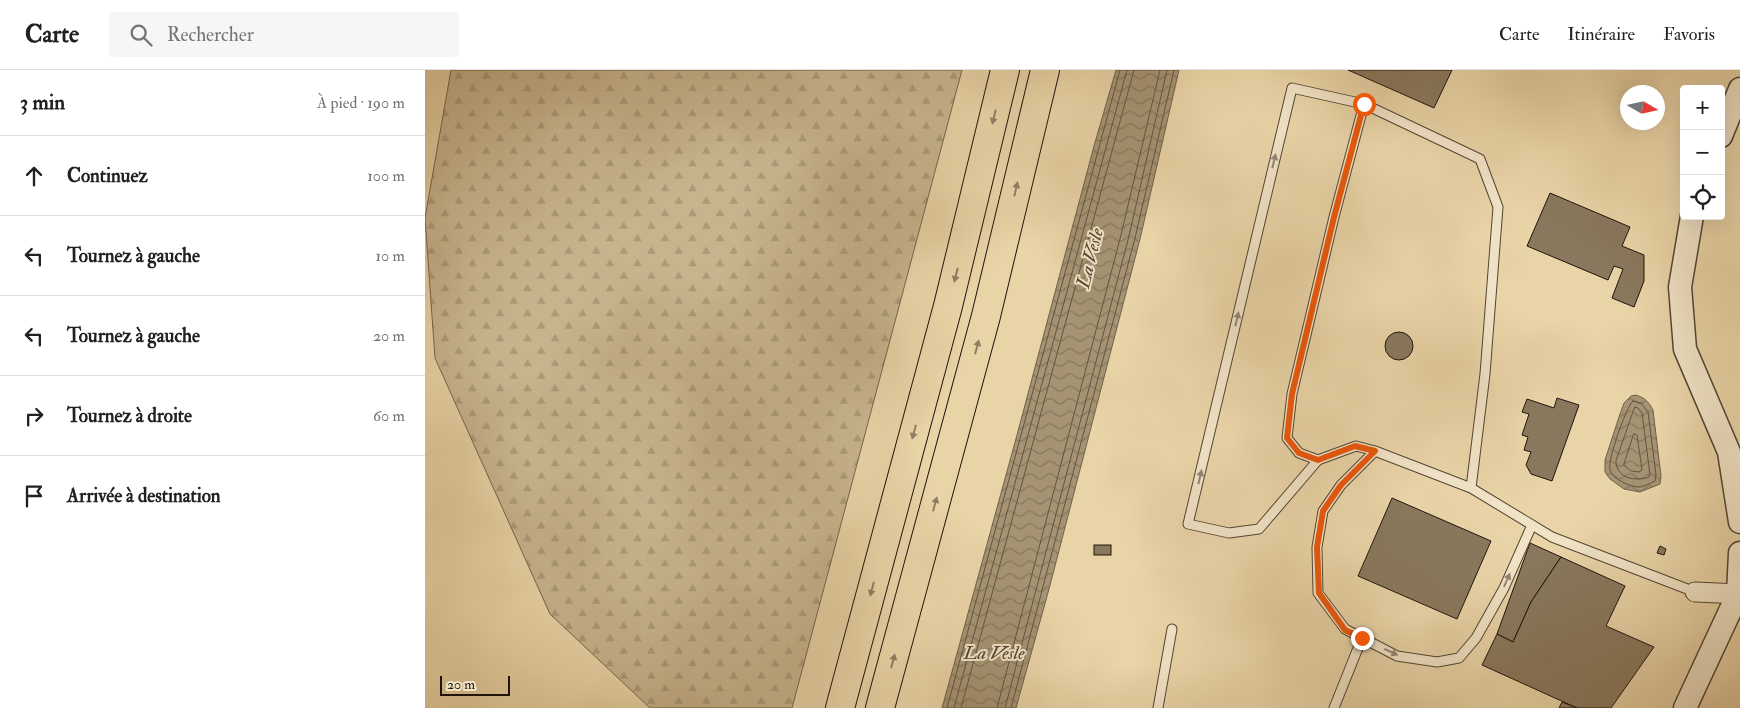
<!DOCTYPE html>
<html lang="fr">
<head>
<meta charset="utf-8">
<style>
  body { margin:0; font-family:"IM FELL Double Pica",serif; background:#f6f6f6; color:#202124 }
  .controls { position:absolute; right:15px; top:15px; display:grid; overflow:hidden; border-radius:5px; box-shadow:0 5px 20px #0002 }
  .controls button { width:45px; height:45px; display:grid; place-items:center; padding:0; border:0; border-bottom:1px solid #e0e0e0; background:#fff; color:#202124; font:25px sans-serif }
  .compass { position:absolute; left:1195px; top:15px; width:45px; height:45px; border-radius:50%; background:#fff; box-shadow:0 5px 20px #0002; rotate:99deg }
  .scale { position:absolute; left:15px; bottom:12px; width:70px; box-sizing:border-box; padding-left:5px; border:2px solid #20150d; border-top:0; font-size:14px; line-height:18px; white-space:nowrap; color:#20150d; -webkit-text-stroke:4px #f1e3c6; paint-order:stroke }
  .stop { position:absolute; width:15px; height:15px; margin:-11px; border:4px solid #ea580c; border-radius:50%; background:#fff }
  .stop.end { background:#ea580c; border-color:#fff; box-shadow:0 1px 5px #0008 }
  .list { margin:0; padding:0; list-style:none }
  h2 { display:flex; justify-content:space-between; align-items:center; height:65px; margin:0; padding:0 20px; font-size:21px }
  h2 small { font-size:16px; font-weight:400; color:#757577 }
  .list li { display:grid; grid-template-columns:32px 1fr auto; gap:15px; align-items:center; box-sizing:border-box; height:80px; padding:0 20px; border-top:1px solid #e0e0e0 }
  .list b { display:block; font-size:19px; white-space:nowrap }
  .list em { font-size:16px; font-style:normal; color:#757577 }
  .icon { flex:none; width:28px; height:28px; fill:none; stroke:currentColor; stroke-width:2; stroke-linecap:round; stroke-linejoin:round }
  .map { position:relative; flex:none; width:1315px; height:638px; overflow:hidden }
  header { display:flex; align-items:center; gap:30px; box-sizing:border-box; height:70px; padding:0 25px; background:#fff; border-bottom:1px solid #e0e0e0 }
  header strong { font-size:24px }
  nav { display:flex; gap:28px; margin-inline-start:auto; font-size:18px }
  .search { width:350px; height:45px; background:#f6f6f6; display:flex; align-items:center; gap:12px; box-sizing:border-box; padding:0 18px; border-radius:5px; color:#757577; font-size:19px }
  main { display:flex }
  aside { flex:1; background:#fff }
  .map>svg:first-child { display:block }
</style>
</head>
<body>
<header>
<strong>Carte</strong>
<div class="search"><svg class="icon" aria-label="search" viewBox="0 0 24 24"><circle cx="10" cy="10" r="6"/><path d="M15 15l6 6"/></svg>Rechercher</div>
<nav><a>Carte</a><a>Itinéraire</a><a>Favoris</a></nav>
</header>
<main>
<aside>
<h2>3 min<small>À pied · 190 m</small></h2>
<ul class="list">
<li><svg class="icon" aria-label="ahead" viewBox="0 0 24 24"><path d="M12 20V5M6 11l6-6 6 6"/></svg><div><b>Continuez</b></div><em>100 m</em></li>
<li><svg class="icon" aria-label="left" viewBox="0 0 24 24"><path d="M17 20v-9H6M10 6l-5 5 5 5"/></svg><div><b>Tournez à gauche</b></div><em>10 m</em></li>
<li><svg class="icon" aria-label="left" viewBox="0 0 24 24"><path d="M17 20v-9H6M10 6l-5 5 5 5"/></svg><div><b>Tournez à gauche</b></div><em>20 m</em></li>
<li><svg class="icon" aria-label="right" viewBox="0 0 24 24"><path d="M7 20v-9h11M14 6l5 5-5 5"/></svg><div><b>Tournez à droite</b></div><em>60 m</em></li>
<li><svg class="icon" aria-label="arrive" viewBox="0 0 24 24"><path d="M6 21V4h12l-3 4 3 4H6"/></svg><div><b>Arrivée à destination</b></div></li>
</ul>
</aside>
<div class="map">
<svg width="1315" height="638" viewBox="0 0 1315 638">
  <defs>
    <pattern id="forest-firs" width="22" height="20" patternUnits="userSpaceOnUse" patternTransform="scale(1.25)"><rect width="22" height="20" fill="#c7b48d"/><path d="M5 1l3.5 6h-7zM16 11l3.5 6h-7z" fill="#ab9a78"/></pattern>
    <pattern id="water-waves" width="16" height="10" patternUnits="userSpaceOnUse" patternTransform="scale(1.25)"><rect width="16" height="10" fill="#a59373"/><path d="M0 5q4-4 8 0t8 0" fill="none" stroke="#86775d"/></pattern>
  </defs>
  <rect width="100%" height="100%" fill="#e9d4a7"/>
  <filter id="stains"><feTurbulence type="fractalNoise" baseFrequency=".004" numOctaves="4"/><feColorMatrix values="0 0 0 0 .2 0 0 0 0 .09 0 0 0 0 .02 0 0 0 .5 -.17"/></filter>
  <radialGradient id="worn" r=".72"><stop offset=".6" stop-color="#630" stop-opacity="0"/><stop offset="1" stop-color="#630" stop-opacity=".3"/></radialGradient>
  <polygon fill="url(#forest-firs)" stroke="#74644d" points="26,0 537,0 367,638 225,638 125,544 10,288 0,148"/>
  <g fill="url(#water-waves)" stroke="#70614a">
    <polygon points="691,0 754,0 715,169 624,519 591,638 517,638 592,365 669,76"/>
    <path d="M 1211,325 C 1220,328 1224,332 1228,340 L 1236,406 L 1235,414 L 1215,422 L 1199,419 L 1185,409 L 1180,402 L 1180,390 L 1194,347 L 1199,333 L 1206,326 Z"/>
  </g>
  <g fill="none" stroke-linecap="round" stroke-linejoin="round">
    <g stroke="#625440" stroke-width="1">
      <path d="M 1208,331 L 1216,333 L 1223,342 L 1231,405 L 1230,411 C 1226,413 1220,416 1215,417 C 1206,417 1188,410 1185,400 C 1182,391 1201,337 1208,331 Z"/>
      <path d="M 1210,337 L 1213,338 L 1217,343 L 1225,405 L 1224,407 C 1210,412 1191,408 1191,391 Z"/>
      <polygon points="1209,364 1212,365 1217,400 1214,402 1206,401 1199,395"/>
      <polyline points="522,638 695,0"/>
      <polyline points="529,638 702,0"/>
      <polyline points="536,638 709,0"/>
      <polyline points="572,638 696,165 735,0"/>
      <polyline points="580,638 704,166 742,0"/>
      <polyline points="586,638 710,168 749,0"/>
    </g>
  </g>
  <g fill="#89785d" stroke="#20150d">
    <polygon points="923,0 1027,0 1009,38"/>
    <polygon points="1125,123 1205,157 1197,176 1219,185 1219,211 1209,237 1187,228 1198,199 1189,196 1183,210 1102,176"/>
    <circle cx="974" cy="276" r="14"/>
    <polygon points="1132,328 1154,335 1127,411 1106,404 1101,395 1106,382 1099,380 1103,367 1097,365 1104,344 1097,342 1102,329 1129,338"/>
    <polygon points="967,428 1066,471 1032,549 933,506"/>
    <polygon points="1105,473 1136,487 1106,532 1088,572 1072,564"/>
    <rect x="669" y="475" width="17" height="10"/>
    <polygon points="1235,476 1241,479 1239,485 1232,483"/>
    <polygon points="1136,487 1200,516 1181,556 1229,577 1186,638 1152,638 1057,595 1072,564 1088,572 1106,532"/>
    <polygon points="1137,632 1152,638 1134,638"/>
  </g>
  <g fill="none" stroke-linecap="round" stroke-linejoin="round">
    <defs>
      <g id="service">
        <polyline points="950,381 916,415 898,441 892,477 893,523 920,559 972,586 1012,592 1034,588 1051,568 1079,518 1107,455"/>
        <polyline points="893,390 834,459 804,463 763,454 867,18 939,34"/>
        <polyline points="1046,418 1060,304 1073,137 1055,89 939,34 909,147 867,324 862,368 874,383 893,390 931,376 950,381 1046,418 1127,467 1270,522"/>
        <polyline points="733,638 747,559"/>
        <polyline points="909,638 937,568"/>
      </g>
      <polyline id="minor" points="1270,522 1315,524"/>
      <g id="tertiary">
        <polyline points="1296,66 1315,19"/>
        <polyline points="1267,146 1255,217 1260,279 1304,382 1315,452"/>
        <polyline points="1260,638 1313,524 1315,483"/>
      </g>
      <g id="motorway">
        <polyline points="415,638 523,236 580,0"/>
        <polyline points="455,638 561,246 620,0"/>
      </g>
    </defs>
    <use href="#service" stroke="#524534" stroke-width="11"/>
    <use href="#minor" stroke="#524534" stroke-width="21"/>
    <use href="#tertiary" stroke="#524534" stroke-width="25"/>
    <use href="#motorway" stroke="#20150d" stroke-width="30"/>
    <use href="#service" stroke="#f1e3c6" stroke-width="9"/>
    <use href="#minor" stroke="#f1e3c6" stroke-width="19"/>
    <use href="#tertiary" stroke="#f1e3c6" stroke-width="22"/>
    <use href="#motorway" stroke="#e9d4a7" stroke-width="28"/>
  </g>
  <defs><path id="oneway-solid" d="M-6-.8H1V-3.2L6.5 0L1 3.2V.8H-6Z" transform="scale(1.25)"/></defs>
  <g fill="#8f7e62">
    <use href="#oneway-solid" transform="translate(569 47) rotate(104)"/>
    <use href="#oneway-solid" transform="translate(591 119) rotate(-77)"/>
    <use href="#oneway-solid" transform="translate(531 205) rotate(104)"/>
    <use href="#oneway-solid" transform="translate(552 277) rotate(-75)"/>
    <use href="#oneway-solid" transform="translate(489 362) rotate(105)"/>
    <use href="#oneway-solid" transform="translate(510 434) rotate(-75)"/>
    <use href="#oneway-solid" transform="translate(447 519) rotate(105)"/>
    <use href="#oneway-solid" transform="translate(468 591) rotate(-75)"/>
  </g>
  <g fill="#938673">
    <use href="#oneway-solid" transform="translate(849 91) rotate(-77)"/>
    <use href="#oneway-solid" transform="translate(812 249) rotate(-77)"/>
    <use href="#oneway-solid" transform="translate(775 407) rotate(-77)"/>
    <use href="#oneway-solid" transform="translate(1082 510) rotate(-66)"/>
    <use href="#oneway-solid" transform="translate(966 582) rotate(25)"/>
  </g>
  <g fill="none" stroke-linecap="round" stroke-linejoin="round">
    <polyline stroke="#ea580c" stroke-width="6" points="937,568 920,560 894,523 892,477 898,441 916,415 950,381 930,376 893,390 874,383 862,368 867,324 909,147 939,34"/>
  </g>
  <g text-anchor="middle" stroke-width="4" stroke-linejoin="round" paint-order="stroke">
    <g font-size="19" font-style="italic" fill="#554736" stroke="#f1e3c6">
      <text transform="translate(664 188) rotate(-76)" y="7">La Vesle</text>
      <text x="569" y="589">La Vesle</text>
    </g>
  </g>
  <rect width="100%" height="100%" filter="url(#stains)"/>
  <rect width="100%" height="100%" fill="url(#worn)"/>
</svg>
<div class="controls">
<button>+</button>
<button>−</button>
<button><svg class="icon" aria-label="locate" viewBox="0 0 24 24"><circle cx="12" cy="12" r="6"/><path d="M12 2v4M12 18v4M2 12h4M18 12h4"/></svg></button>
</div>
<svg class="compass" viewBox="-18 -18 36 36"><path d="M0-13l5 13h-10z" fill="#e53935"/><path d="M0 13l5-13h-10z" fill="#757577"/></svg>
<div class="scale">20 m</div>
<div class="stop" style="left:939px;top:34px"></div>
<div class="stop end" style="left:937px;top:568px"></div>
</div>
</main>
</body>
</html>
